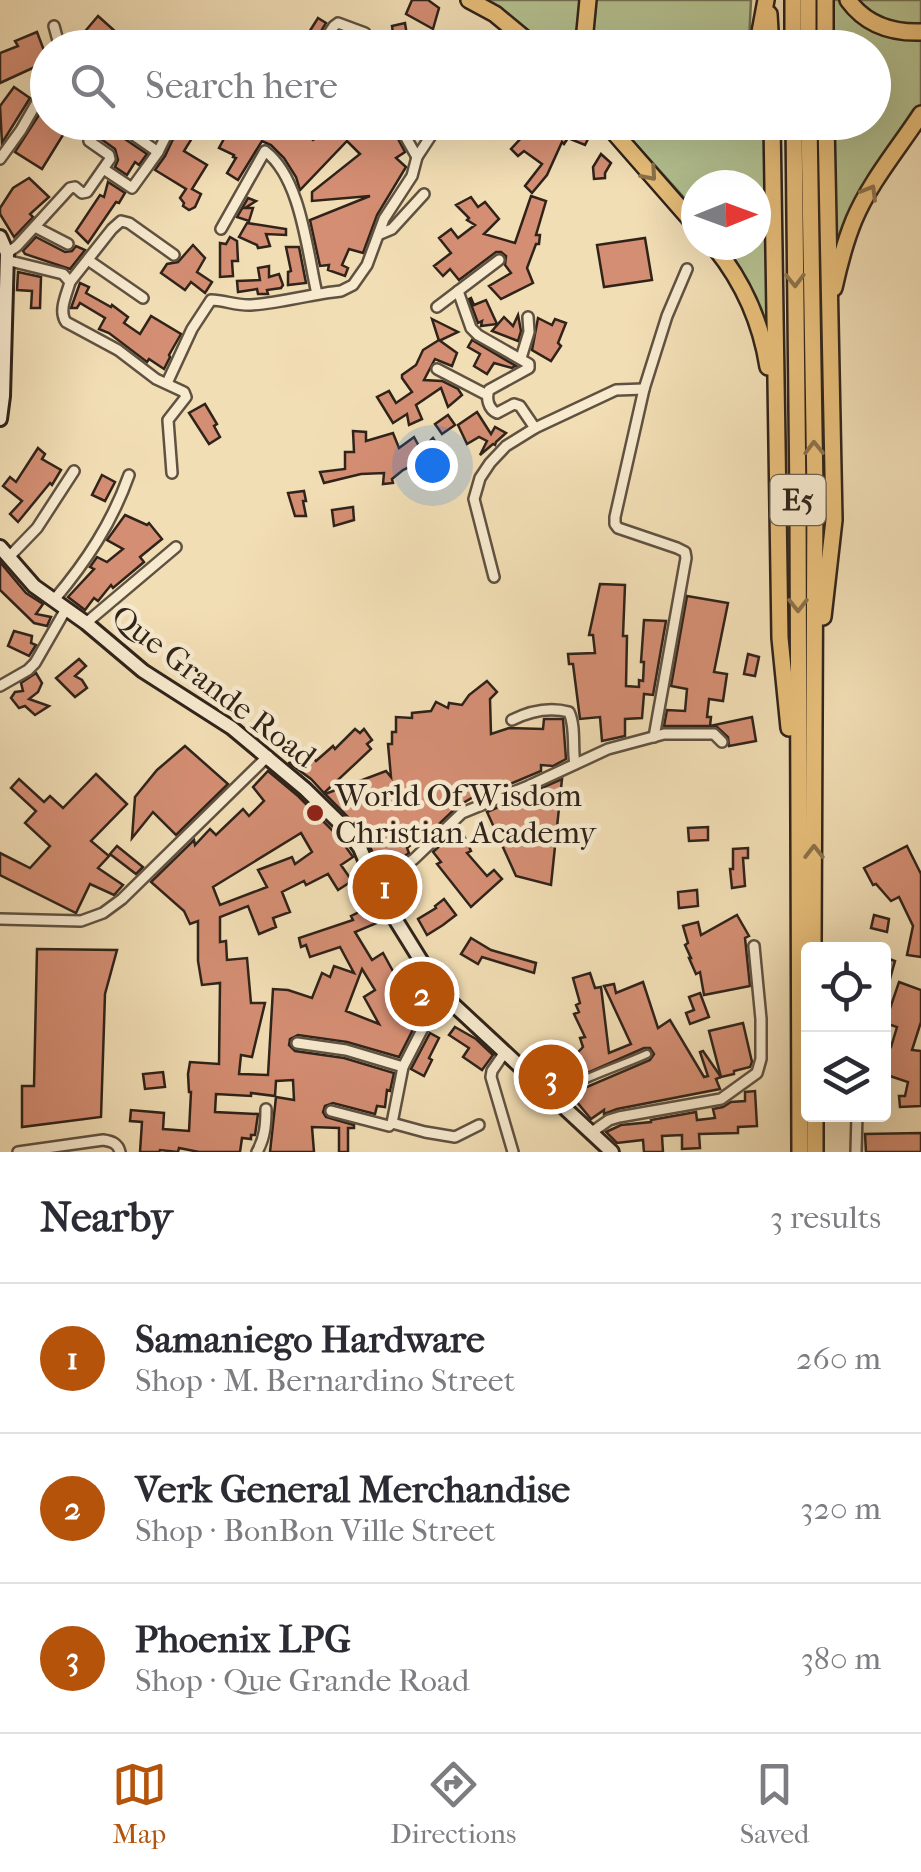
<!DOCTYPE html>
<html lang="en">
<head>
<meta charset="utf-8">
<style>
  body { margin:0; font-family:"IM FELL French Canon",serif; background:#f7f7f7; color:#2b2b33 }
  .controls { position:absolute; right:30px; bottom:30px; display:grid; overflow:hidden; border-radius:10px; box-shadow:0 10px 40px #0002 }
  .controls button { width:90px; height:90px; display:grid; place-items:center; padding:0; border:0; border-bottom:2px solid #e1e1e2; background:#fff; color:#2b2b33; font:50px sans-serif }
  .compass { position:absolute; left:681px; top:170px; width:90px; height:90px; border-radius:50%; background:#fff; box-shadow:0 10px 40px #0002; rotate:89deg }
  .you { position:absolute; left:432px; top:465px; width:35px; height:35px; margin:-25px; border:8px solid #fff; border-radius:50%; background:#1a73e8; box-shadow:0 0 0 15px #1a73e833 }
  .badge { display:grid; place-items:center; width:65px; height:65px; border-radius:50%; background:#b45309; color:#fff; font-size:32px; font-weight:700 }
  .pin { position:absolute; translate:-50% -50%; border:5px solid #fff; box-shadow:0 2px 10px #0006 }
  .list { margin:0; padding:0; list-style:none }
  h2 { display:flex; justify-content:space-between; align-items:center; height:130px; margin:0; padding:0 40px; font-size:42px }
  h2 small { font-size:32px; font-weight:400; color:#7c7c81 }
  .list li { display:grid; grid-template-columns:65px 1fr auto; gap:30px; align-items:center; box-sizing:border-box; height:150px; padding:0 40px; border-top:2px solid #e1e1e2 }
  .list b { display:block; font-size:38px; white-space:nowrap }
  .list p { margin:0; font-size:32px; white-space:nowrap; color:#7c7c81 }
  .list em { font-size:32px; font-style:normal; color:#7c7c81 }
  .icon { flex:none; width:55px; height:55px; fill:none; stroke:currentColor; stroke-width:2; stroke-linecap:round; stroke-linejoin:round }
  .map { position:relative; flex:none; width:921px; height:1152px; overflow:hidden }
  .search { position:absolute; background:#fff; box-shadow:0 10px 40px #0002; left:30px; right:30px; top:30px; height:110px; display:flex; align-items:center; gap:25px; box-sizing:border-box; padding:0 35px; border-radius:55px; color:#7c7c81; font-size:38px }
  .sheet { height:580px; background:#fff }
  nav { display:flex; justify-content:space-around; align-items:center; box-sizing:border-box; height:140px; border-top:2px solid #e1e1e2; background:#fff; font-size:28px; color:#7c7c81 }
  nav a { display:grid; justify-items:center; gap:5px }
  nav .on { color:#b45309 }
  .map>svg:first-child { display:block }
</style>
</head>
<body>
<div class="map">
<svg width="921" height="1152" viewBox="0 0 921 1152">
  <rect width="100%" height="100%" fill="#f2deb5"/>
  <filter id="stains"><feTurbulence type="fractalNoise" baseFrequency=".002" numOctaves="4"/><feColorMatrix values="0 0 0 0 .2 0 0 0 0 .09 0 0 0 0 .02 0 0 0 .5 -.17"/></filter>
  <radialGradient id="worn" r=".72"><stop offset=".6" stop-color="#630" stop-opacity="0"/><stop offset="1" stop-color="#630" stop-opacity=".3"/></radialGradient>
  <g fill="#b6c291" stroke="#727256" stroke-width="2.5">
    <polygon points="482,0 584,0 582,47 549,47 514,19"/>
    <polygon points="594,0 751,0 749,41 746,48 594,47 590,25"/>
    <polygon points="829,0 843,0 851,11 921,36 921,105 859,195 831,270 831,123 874,122 874,48 831,47"/>
    <polygon points="854,0 921,0 921,26 887,24"/>
    <path d="M 617,123 L 767,123 L 772,349 C 762,310 748,278 726,245 L 756,245 L 756,185 L 696,185 L 696,211 Z"/>
  </g>
  <g fill="#d48e73" stroke="#2f231a" stroke-width="2.5" fill-rule="evenodd">
    <polygon points="412,0 428,0 439,8 433,29 406,14"/>
    <polygon points="98,16 117,33 107,48 71,48"/>
    <polygon points="318,18 326,23 311,48 299,48"/>
    <polygon points="405,23 409,48 395,48 392,26"/>
    <polygon points="37,32 48,61 0,83 0,53 18,46 15,41"/>
    <polygon points="340,32 359,39 361,48 329,48"/>
    <polygon points="14,87 30,98 2,143 0,106"/>
    <polygon points="44,107 48,109 48,122 71,122 42,169 15,152"/>
    <polygon points="78,122 107,122 110,129 147,154 139,165 135,162 127,175 115,167 118,160 115,149 94,134 86,134 89,130"/>
    <polygon points="181,122 202,122 184,151 207,165 192,189 201,194 195,207 189,210 183,206 184,203 180,198 186,189 155,170 165,156"/>
    <polygon points="245,122 293,122 313,140 319,136 328,137 340,128 342,122 389,122 405,152 396,158 406,167 377,215 363,253 349,249 342,265 348,268 345,276 328,270 329,265 320,266 310,220 370,196 312,201 312,192 360,154 347,141 300,190 296,177 284,158 271,145 262,141 238,180 227,173 236,158 233,157 234,155 219,148 226,135 221,132 225,125 237,133 244,129"/>
    <polygon points="527,122 566,122 589,137 585,145 568,138 564,144 562,142 547,175 532,193 525,186 542,164 524,151 518,156 511,149 523,136 520,133"/>
    <polygon points="601,154 611,163 605,173 605,178 594,179 593,167"/>
    <polygon points="29,178 49,197 30,214 33,217 14,237 0,214 0,208 13,188"/>
    <polygon points="108,182 125,193 119,203 116,202 88,243 76,231 100,195 104,197"/>
    <polygon points="531,196 546,201 536,235 540,235 539,244 536,244 527,268 533,283 501,299 489,286 511,273 505,265 506,256 501,252 496,252 459,280 450,269 443,276 434,266 451,253 439,238 451,229 458,238 475,225 467,220 469,218 456,205 471,197 478,207 485,202 499,219 484,234 515,243"/>
    <polygon points="248,198 256,201 245,208 253,208 249,221 237,217"/>
    <polygon points="247,223 286,229 286,235 266,234 270,246 258,248 257,245 239,237"/>
    <polygon points="36,237 65,252 72,251 76,246 85,250 70,269 25,254 23,251"/>
    <polygon points="230,237 237,241 238,261 232,261 233,276 220,277 220,243 226,244"/>
    <polygon points="645,238 652,280 604,287 597,245"/>
    <polygon points="193,245 205,258 197,272 212,282 205,293 191,282 185,290 161,273 167,264 178,262"/>
    <polygon points="286,247 299,247 306,283 288,285 288,272 291,271"/>
    <polygon points="269,266 269,277 279,274 283,285 281,288 267,290 268,294 258,294 257,289 238,292 237,281 260,280 258,268"/>
    <polygon points="18,272 41,277 40,308 31,308 32,291 17,290"/>
    <polygon points="80,283 89,287 86,293 111,307 112,305 128,317 124,323 140,334 151,316 181,334 169,355 170,357 164,369 149,359 147,362 109,333 99,329 105,318 80,303 77,308 71,308"/>
    <polygon points="471,298 474,305 486,300 497,324 481,326 482,321 478,323 469,299"/>
    <polygon points="518,315 521,331 518,341 492,331 504,317 513,326"/>
    <polygon points="538,318 552,325 555,319 566,323 558,343 561,346 551,361 532,350"/>
    <polygon points="432,319 458,332 439,341"/>
    <polygon points="439,340 457,353 452,366 435,359 424,380 442,381 458,389 462,395 448,407 441,388 416,405 422,419 409,425 407,414 393,423 377,397 389,391 396,403 412,392 402,378 402,375 416,365 423,350"/>
    <polygon points="472,340 516,366 515,366 512,368 494,363 487,374 474,366 480,354 468,347"/>
    <polygon points="205,404 217,424 214,426 220,437 209,444 189,413"/>
    <polygon points="477,412 491,434 495,427 506,433 496,442 495,445 493,444 480,455 487,441 479,437 467,444 458,425"/>
    <polygon points="448,415 455,425 442,434 435,424"/>
    <polygon points="353,431 366,432 366,441 393,433 399,448 414,437 421,450 433,438 447,460 435,467 430,457 403,470 392,479 393,483 383,484 384,473 361,474 324,483 320,472 345,469 345,452 354,452"/>
    <polygon points="38,448 45,454 42,459 61,470 52,485 50,483 18,522 10,514 22,501 3,486 10,477 16,482"/>
    <polygon points="102,475 115,482 105,501 92,495"/>
    <polygon points="304,491 306,501 303,501 306,516 295,516 288,493"/>
    <polygon points="353,507 354,520 334,526 332,510"/>
    <polygon points="125,515 147,525 149,523 162,539 140,557 144,562 113,588 111,585 98,601 94,598 85,610 68,597 94,569 90,567 97,557 107,562 123,549 107,540"/>
    <polygon points="0,562 26,593 43,604 36,614 51,617 47,626 34,623 0,590"/>
    <polygon points="600,584 625,585 623,636 627,636 626,686 639,687 639,680 643,681 644,662 641,662 644,620 666,621 653,695 644,694 642,718 625,719 625,736 602,741 600,717 580,719 573,664 569,664 568,654 595,653 593,635 589,635"/>
    <polygon points="687,596 728,603 714,672 727,674 723,701 709,699 707,717 711,717 710,726 752,717 756,741 729,746 728,737 716,726 664,726 667,710 685,711 687,689 671,686"/>
    <polygon points="14,631 32,636 31,643 36,645 29,656 8,646"/>
    <polygon points="748,654 759,657 755,676 744,674"/>
    <polygon points="79,659 86,666 75,676 82,680 87,688 75,697 56,678"/>
    <polygon points="36,673 42,683 38,692 29,699 49,706 35,715 25,706 19,708 11,698 15,692 23,691 21,683"/>
    <polygon points="487,681 497,692 490,699 491,734 509,728 543,729 544,719 563,719 566,759 553,766 541,765 541,771 477,798 475,796 458,806 419,843 417,840 407,848 409,853 381,872 368,842 353,822 325,794 386,771 391,777 388,744 392,744 392,732 396,732 396,717 412,718 412,713 431,711 436,702 448,708 449,703 462,705 469,695"/>
    <polygon points="355,729 360,733 364,729 372,740 367,744 371,749 324,793 311,779 289,763 303,748 316,761 333,746 335,749"/>
    <polygon points="185,746 228,784 176,835 153,812 132,838 135,797 157,770"/>
    <path d="M 268,771 L 298,796 L 338,836 L 353,857 L 341,865 L 352,881 L 338,890 L 328,874 L 306,885 L 304,881 L 282,892 L 290,912 L 273,918 L 276,927 L 259,934 L 248,906 L 220,917 L 220,942 L 226,941 L 227,960 L 247,958 L 251,1003 L 265,1003 L 252,1057 L 241,1055 L 239,1074 L 268,1075 L 273,989 L 288,990 L 312,998 L 322,973 L 330,977 L 334,966 L 354,973 L 340,947 L 310,957 L 306,945 L 301,947 L 299,938 L 353,920 L 351,916 L 363,910 L 362,907 L 373,902 L 384,920 L 355,932 L 372,960 L 383,953 L 411,1004 L 421,991 L 430,996 L 399,1057 L 347,1042 L 298,1035 L 290,1039 L 289,1045 L 295,1051 L 344,1058 L 394,1073 L 390,1091 L 387,1090 L 385,1107 L 377,1106 L 375,1114 L 333,1103 L 325,1106 L 323,1112 L 326,1117 L 354,1125 L 354,1128 L 348,1128 L 348,1152 L 339,1152 L 339,1128 L 312,1127 L 314,1152 L 270,1152 L 276,1097 L 294,1100 L 293,1080 L 276,1081 L 275,1096 L 251,1093 L 251,1096 L 216,1094 L 215,1112 L 258,1114 L 255,1135 L 251,1135 L 251,1139 L 242,1138 L 240,1152 L 199,1152 L 179,1148 L 178,1152 L 160,1150 L 159,1152 L 140,1152 L 142,1122 L 130,1121 L 131,1110 L 164,1113 L 163,1129 L 189,1131 L 191,1092 L 189,1092 L 188,1074 L 190,1062 L 219,1064 L 220,983 L 202,985 L 198,961 L 198,921 L 190,924 L 184,911 L 151,882 L 194,840 L 195,845 L 210,829 L 216,835 L 243,809 L 249,816 L 264,801 L 253,787 ZM 301,833 L 312,852 L 295,864 L 292,857 L 258,870 L 267,887 L 220,905 L 213,887 ZM 362,969 L 375,990 L 364,997 L 379,1024 L 346,1011 Z"/>
    <polygon points="96,774 127,804 91,841 109,856 98,868 123,885 114,895 90,884 76,913 0,875 0,853 30,868 50,846 25,823 36,811 11,788 19,779 44,802 50,796 63,808"/>
    <polygon points="562,779 551,885 516,876 487,812"/>
    <polygon points="460,827 471,851 467,853 487,876 494,870 502,879 471,907 437,864 441,862 433,852"/>
    <polygon points="708,827 708,840 689,841 688,828"/>
    <polygon points="117,846 143,867 136,874 110,854"/>
    <polygon points="907,846 921,874 921,957 907,955 913,926 899,897 891,901 876,884 873,885 864,868"/>
    <polygon points="748,848 748,858 743,858 745,886 732,888 730,869 733,869 733,849"/>
    <polygon points="401,878 404,882 399,885 407,900 398,905 387,887"/>
    <polygon points="697,890 698,906 679,908 678,892"/>
    <polygon points="444,899 456,915 443,925 427,935 418,919 436,908 435,906"/>
    <polygon points="737,915 749,936 745,938 750,986 704,995 700,972 696,974 689,958 691,958 685,945 688,943 683,926 698,922 701,935"/>
    <polygon points="874,915 889,919 887,932 871,928"/>
    <polygon points="471,938 491,950 536,963 534,973 482,957 478,964 461,954"/>
    <polygon points="37,949 117,950 105,994 101,1117 22,1127 22,1086 34,1086"/>
    <polygon points="884,957 895,961 886,993 884,993"/>
    <polygon points="590,973 595,988 601,987 609,1053 631,1044 604,986 614,984 616,993 643,982 658,1028 670,1020 704,1077 708,1076 700,1052 703,1051 721,1077 716,1079 720,1089 617,1109 604,1114 604,1110 591,1119 576,1101 573,1102 568,1095 650,1060 654,1054 650,1048 644,1048 560,1085 554,1077 583,1047 580,1038 585,1037 574,1014 579,1012 576,1005 580,1003 573,978"/>
    <polygon points="899,982 921,990 921,1022 912,1050 921,1051 921,1106 900,1107 899,1096 905,1096 908,1082 884,1074 884,1045 891,1047 897,1027 885,1023"/>
    <polygon points="700,993 709,1017 690,1024 686,1013 694,1010 689,997"/>
    <polygon points="743,1023 752,1062 750,1067 734,1071 734,1074 721,1077 709,1031"/>
    <polygon points="455,1027 476,1039 493,1055 482,1070 463,1057 469,1048 449,1035"/>
    <polygon points="430,1033 439,1038 429,1058 432,1060 424,1076 411,1069"/>
    <polygon points="163,1072 165,1087 145,1089 143,1074"/>
    <polygon points="755,1091 757,1126 738,1127 738,1133 699,1134 700,1148 682,1149 682,1135 662,1136 663,1152 644,1152 643,1140 617,1143 606,1132 621,1125 651,1122 651,1120 696,1112 697,1120 715,1118 713,1109 723,1107 731,1102 745,1101 745,1092"/>
    <polygon points="921,1133 921,1152 866,1152 865,1134"/>
  </g>
  <g fill="none" stroke-linecap="round" stroke-linejoin="round">
    <defs>
      <path id="pedestrian" d="M 554,1096 C 583,1077 616,1068 647,1054"/>
      <g id="minor">
        <polyline points="54,26 60,48"/>
        <polyline points="117,48 121,42"/>
        <polyline points="319,48 334,26 338,23 365,33 370,48"/>
        <polyline points="115,122 158,152"/>
        <polyline points="233,122 237,125"/>
        <polyline points="317,122 324,130 334,122"/>
        <polyline points="397,122 417,157"/>
        <polyline points="0,159 21,130 48,83"/>
        <polyline points="105,170 132,188 158,152 173,122"/>
        <polyline points="35,227 68,244"/>
        <path d="M 221,229 L 265,151 C 301,178 307,251 317,294"/>
        <polyline points="380,234 392,229 424,194"/>
        <polyline points="7,253 17,246 70,188 75,187 82,193 87,192 110,159 109,155 89,141"/>
        <path d="M 6,260 L 63,274 L 70,282 C 67,294 58,311 66,322 L 118,350 L 156,379 L 184,392 L 186,397 L 168,420 L 172,473"/>
        <polyline points="88,260 143,298"/>
        <polyline points="70,282 112,229 121,221 129,223 174,255"/>
        <path d="M 458,291 L 471,328 L 478,335 L 529,364 L 529,368 L 489,390 C 486,398 488,409 497,413 L 514,404 L 520,406 L 535,428"/>
        <polyline points="437,307 499,260"/>
        <polyline points="521,358 529,332 528,317"/>
        <polyline points="437,369 487,395"/>
        <path d="M 167,383 L 192,329 L 211,300 C 224,300 237,306 251,305 C 281,303 311,294 341,291 L 353,285 L 367,265 L 384,219 L 412,176 L 417,157 L 440,122"/>
        <polyline points="8,558 37,528 74,471"/>
        <polyline points="494,577 474,499 480,478 490,463 506,446 535,428 616,390 644,389"/>
        <path d="M 54,600 C 86,562 112,523 129,475"/>
        <polyline points="86,623 176,547"/>
        <polyline points="0,686 28,670 35,663 66,609"/>
        <path d="M 512,720 C 530,711 550,707 569,712 C 576,727 572,748 575,764"/>
        <polyline points="654,737 686,558 685,552 677,548 618,528 615,524 615,517 644,389 667,316 687,269"/>
        <polyline points="375,886 414,859 462,813 526,787 608,749 664,734 714,734 722,742"/>
        <polyline points="0,919 81,921 103,913 122,899 268,756"/>
        <polyline points="297,1043 346,1050 403,1067"/>
        <polyline points="505,1052 492,1071 491,1077 513,1152"/>
        <polyline points="331,1111 389,1126 392,1123 403,1067 441,993"/>
        <polyline points="392,1123 425,1132 455,1137 479,1125"/>
        <polyline points="592,1132 609,1120 619,1117 721,1099 757,1073 761,1059 761,1019 754,946"/>
        <path d="M 18,1152 L 103,1140 C 111,1141 118,1143 120,1152"/>
        <path d="M 257,1152 C 265,1138 266,1124 266,1109"/>
        <polyline points="856,1152 857,1114"/>
      </g>
      <g id="secondary">
        <polyline points="0,237 7,253 3,396 0,419"/>
        <polyline points="0,547 34,586 86,623 143,671 232,728 305,789 346,829 360,848 379,893 441,993 612,1152"/>
      </g>
      <g id="motorway">
        <polyline points="469,0 495,14 536,48"/>
        <polyline points="793,0 793,48"/>
        <polyline points="808,0 808,48"/>
        <polyline points="825,0 825,48"/>
        <path d="M 848,0 C 866,25 892,33 921,32"/>
        <polyline points="769,14 771,48"/>
        <polyline points="587,48 585,31 588,0"/>
        <polyline points="757,48 766,0"/>
        <polyline points="605,122 696,226"/>
        <polyline points="772,122 780,638 789,728"/>
        <polyline points="794,122 798,501 800,1152"/>
        <polyline points="809,122 815,491 813,949"/>
        <path d="M 713,245 C 742,280 761,322 768,367"/>
        <path d="M 834,288 C 839,265 845,242 854,220 C 870,182 898,149 921,114"/>
        <polyline points="823,617 834,520 826,122"/>
        <polyline points="815,1114 815,1152"/>
      </g>
    </defs>
    <use href="#pedestrian" stroke="#605241" stroke-width="11"/>
    <use href="#minor" stroke="#605241" stroke-width="14"/>
    <use href="#secondary" stroke="#2f231a" stroke-width="18"/>
    <use href="#motorway" stroke="#2f231a" stroke-width="20"/>
    <use href="#pedestrian" stroke="#f7eacf" stroke-width="6"/>
    <use href="#minor" stroke="#f7eacf" stroke-width="9"/>
    <use href="#secondary" stroke="#f7eacf" stroke-width="12"/>
    <use href="#motorway" stroke="#e9bf7a" stroke-width="15"/>
  </g>
  <defs><path id="oneway-chevron" d="M-2-3.5L2.5 0L-2 3.5" fill="none" stroke-width="1.6" stroke-linecap="round" stroke-linejoin="round" transform="scale(2.5)"/></defs>
  <g stroke="#8c714a">
    <use href="#oneway-chevron" transform="translate(650 174) rotate(49)"/>
    <use href="#oneway-chevron" transform="translate(870 192) rotate(-59)"/>
    <use href="#oneway-chevron" transform="translate(795 280) rotate(89)"/>
    <use href="#oneway-chevron" transform="translate(814 448) rotate(-91)"/>
    <use href="#oneway-chevron" transform="translate(798 605) rotate(90)"/>
    <use href="#oneway-chevron" transform="translate(814 852) rotate(-90)"/>
  </g>
  <circle fill="#8f2418" stroke="#f7eacf" stroke-width="4" cx="315" cy="813" r="10"/>
  <g text-anchor="middle" stroke-width="9" stroke-linejoin="round" paint-order="stroke">
    <rect fill="#f7eacf" stroke="#6b5f50" stroke-width="2.5" x="770.5" y="475" width="55" height="50" rx="8"/>
    <g font-size="30" font-weight="bold" fill="#2f231a">
      <text x="798" y="510">E5</text>
    </g>
    <g font-size="32" fill="#2f231a" stroke="#f7eacf">
      <text transform="translate(214 686) rotate(37)" y="11">Que Grande Road</text>
    </g>
    <g font-size="32" fill="#2f231a" stroke="#f7eacf" text-anchor="start">
      <text x="335" y="806">World Of Wisdom<tspan x="335" dy="37">Christian Academy</tspan></text>
    </g>
  </g>
  <rect width="100%" height="100%" filter="url(#stains)"/>
  <rect width="100%" height="100%" fill="url(#worn)"/>
</svg>
<div class="controls">
<button><svg class="icon" aria-label="locate" viewBox="0 0 24 24"><circle cx="12" cy="12" r="6"/><path d="M12 2v4M12 18v4M2 12h4M18 12h4"/></svg></button>
<button><svg class="icon" aria-label="layers" viewBox="0 0 24 24"><path d="M12 4l9 5-9 5-9-5zM3 14l9 5 9-5"/></svg></button>
</div>
<svg class="compass" viewBox="-18 -18 36 36"><path d="M0-13l5 13h-10z" fill="#e53935"/><path d="M0 13l5-13h-10z" fill="#7c7c81"/></svg>
<div class="you"></div>
<div class="pin badge" style="left:385px;top:887px">1</div>
<div class="pin badge" style="left:422px;top:994px">2</div>
<div class="pin badge" style="left:551px;top:1077px">3</div>
<div class="search"><svg class="icon" aria-label="search" viewBox="0 0 24 24"><circle cx="10" cy="10" r="6"/><path d="M15 15l6 6"/></svg>Search here</div>
</div>
<section class="sheet">
<h2>Nearby<small>3 results</small></h2>
<ul class="list">
<li><span class="badge">1</span><div><b>Samaniego Hardware</b><p>Shop · M. Bernardino Street</p></div><em>260 m</em></li>
<li><span class="badge">2</span><div><b>Verk General Merchandise</b><p>Shop · BonBon Ville Street</p></div><em>320 m</em></li>
<li><span class="badge">3</span><div><b>Phoenix LPG</b><p>Shop · Que Grande Road</p></div><em>380 m</em></li>
</ul>
</section>
<nav>
<a class="on"><svg class="icon" aria-label="map" viewBox="0 0 24 24"><path d="M3 6l6-2 6 2 6-2v14l-6 2-6-2-6 2zM9 4v14M15 6v14"/></svg>Map</a>
<a><svg class="icon" aria-label="directions" viewBox="0 0 24 24"><path d="M12 3l9 9-9 9-9-9zM9 14v-3h6M13 9l2 2-2 2"/></svg>Directions</a>
<a><svg class="icon" aria-label="saved" viewBox="0 0 24 24"><path d="M7 4h10v16l-5-4-5 4z"/></svg>Saved</a>
</nav>
</body>
</html>
